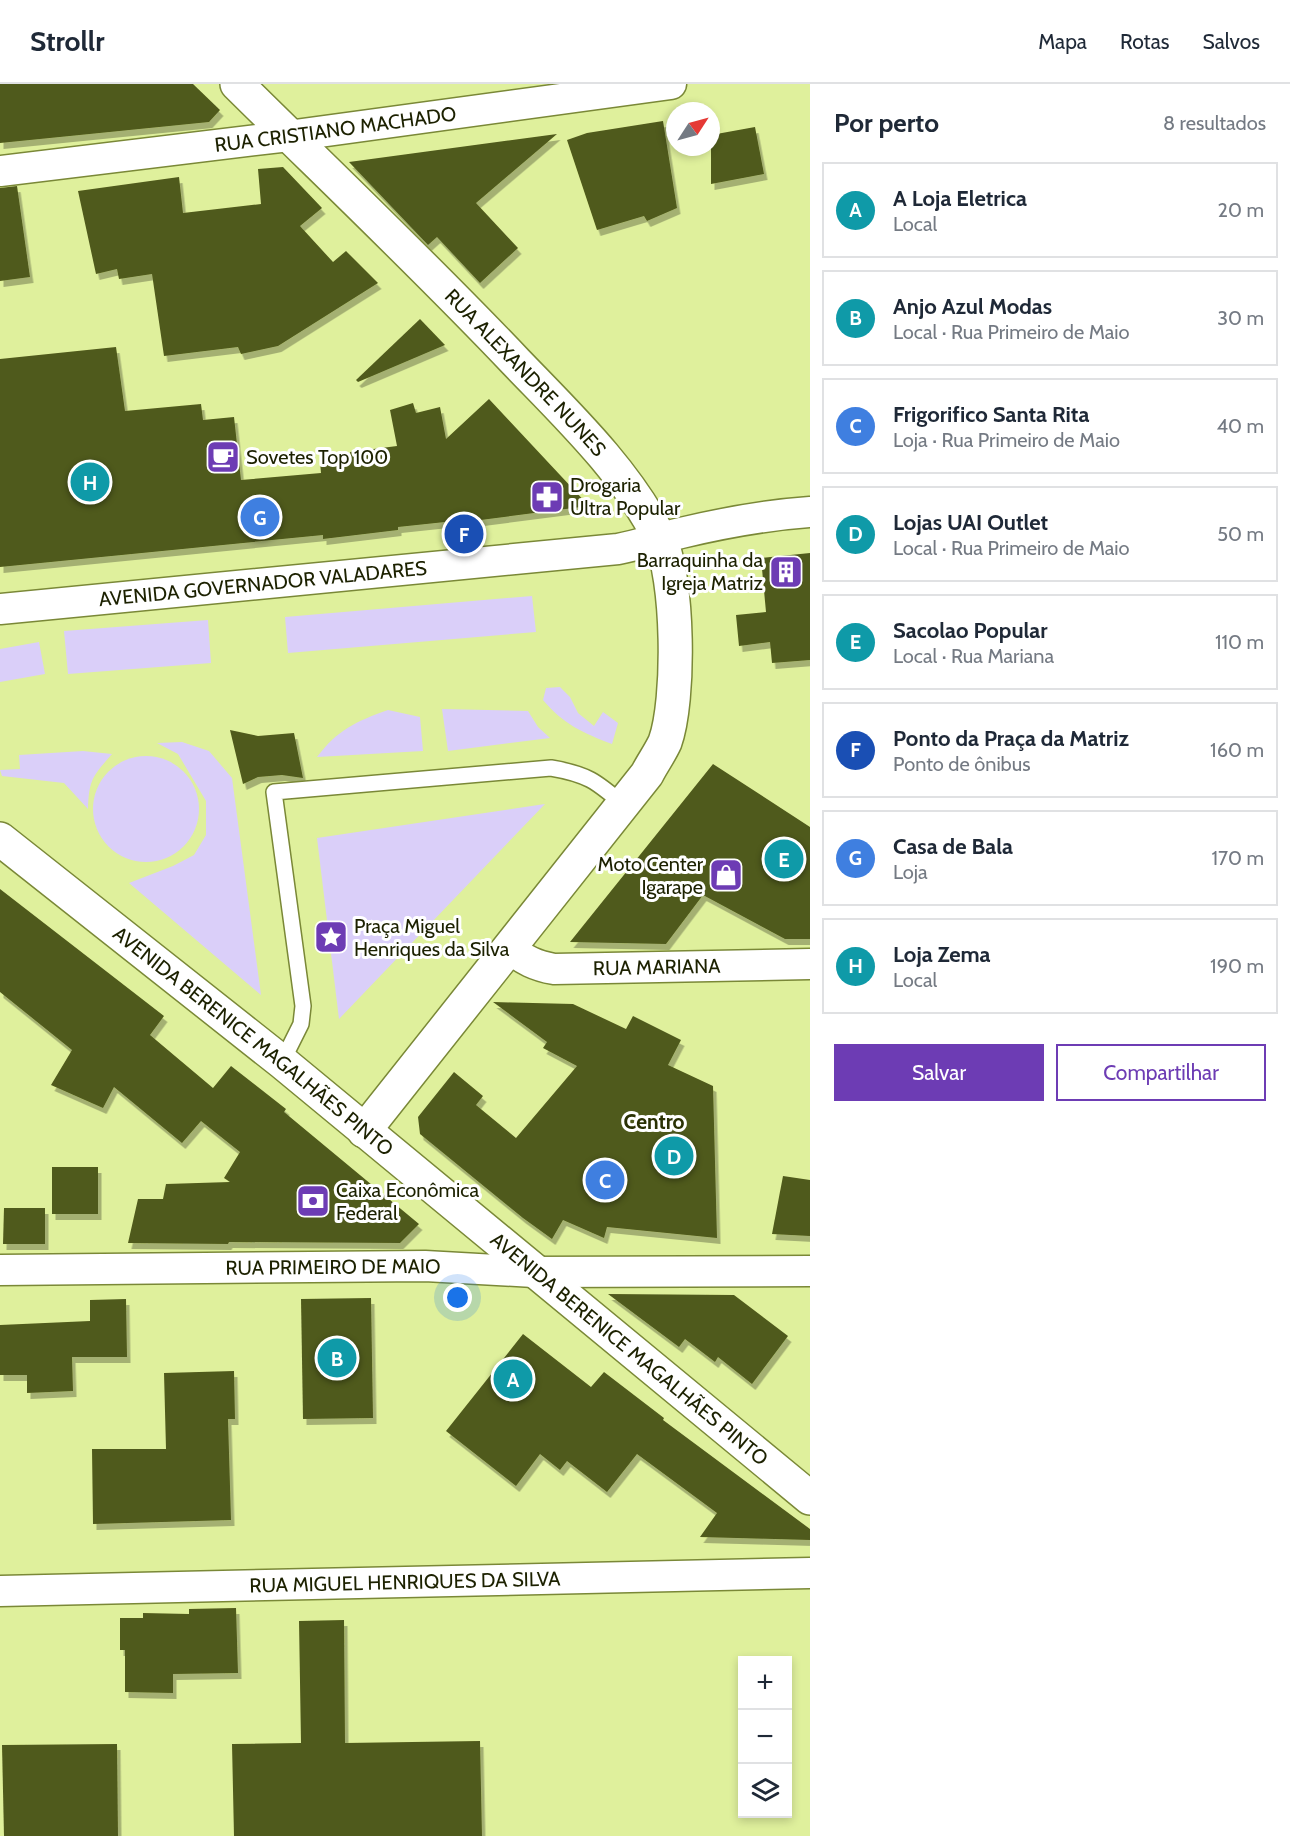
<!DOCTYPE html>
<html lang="pt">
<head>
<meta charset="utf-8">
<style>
  body { margin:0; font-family:Cabin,sans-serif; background:#f6f6f7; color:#1f2937 }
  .controls { position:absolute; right:18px; bottom:18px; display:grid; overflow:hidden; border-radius:0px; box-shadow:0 3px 9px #0003 }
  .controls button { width:54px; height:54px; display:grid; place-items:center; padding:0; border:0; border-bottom:2px solid #e0e1e3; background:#fff; color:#1f2937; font:30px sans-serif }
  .compass { position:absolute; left:666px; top:18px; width:54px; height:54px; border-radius:50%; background:#fff; box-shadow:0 3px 9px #0003; rotate:54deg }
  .you { position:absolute; left:458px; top:1214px; width:21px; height:21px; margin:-15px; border:4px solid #fff; border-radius:50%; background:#1a73e8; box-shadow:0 0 0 9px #1a73e833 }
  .badge { display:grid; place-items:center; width:39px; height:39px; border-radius:50%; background:#6d3cb4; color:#fff; font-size:20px; font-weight:700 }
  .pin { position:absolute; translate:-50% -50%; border:3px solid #fff; box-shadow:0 2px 6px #0006 }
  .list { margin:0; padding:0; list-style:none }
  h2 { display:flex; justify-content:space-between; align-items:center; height:78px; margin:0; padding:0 24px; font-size:26px }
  h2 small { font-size:20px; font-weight:400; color:#747a83 }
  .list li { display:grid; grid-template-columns:39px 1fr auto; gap:18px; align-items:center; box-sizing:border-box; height:96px; margin:0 12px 12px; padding:0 12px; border:2px solid #e0e1e3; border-radius:0px }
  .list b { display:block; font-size:22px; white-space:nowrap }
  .list p { margin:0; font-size:20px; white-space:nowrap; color:#747a83 }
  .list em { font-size:20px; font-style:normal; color:#747a83 }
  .actions { display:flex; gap:12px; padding:18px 24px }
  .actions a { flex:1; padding:14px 0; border:2px solid #6d3cb4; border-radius:0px; text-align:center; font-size:21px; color:#6d3cb4 }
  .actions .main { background:#6d3cb4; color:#fff }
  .icon { flex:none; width:33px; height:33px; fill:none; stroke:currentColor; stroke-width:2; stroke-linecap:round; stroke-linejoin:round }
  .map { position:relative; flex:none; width:810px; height:1752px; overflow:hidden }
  header { display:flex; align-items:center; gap:36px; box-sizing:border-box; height:84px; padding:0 30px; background:#fff; border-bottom:2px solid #e0e1e3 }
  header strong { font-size:28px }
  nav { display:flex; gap:33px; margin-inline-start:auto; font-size:21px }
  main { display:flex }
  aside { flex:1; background:#fff }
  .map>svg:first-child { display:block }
</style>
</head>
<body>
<header>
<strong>Strollr</strong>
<nav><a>Mapa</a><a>Rotas</a><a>Salvos</a></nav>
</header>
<main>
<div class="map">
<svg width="810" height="1752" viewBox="0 0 810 1752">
  <defs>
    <filter id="shadow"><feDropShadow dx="3.5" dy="6" stdDeviation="0" flood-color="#0004"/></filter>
  </defs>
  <rect width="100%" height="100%" fill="#dff09c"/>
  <g fill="#dacff9">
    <polygon points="532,512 536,548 288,569 285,533"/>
    <polygon points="208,536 211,579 68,590 64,547"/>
    <polygon points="39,558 45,590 0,598 0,565"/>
    <path d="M 560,603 L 570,613 L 578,629 L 594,642 L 603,628 L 618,639 L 612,660 C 583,649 563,640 543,616 L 546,604 Z"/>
    <polygon points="442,625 528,627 538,643 550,654 448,667"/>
    <path d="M 388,626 L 420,633 L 423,667 L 317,673 C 337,646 357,637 388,626 Z"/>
    <polygon points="182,658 209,667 232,694 261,911 129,799 173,782 194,771 206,751 206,717 178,670 157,659"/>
    <path d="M 83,667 L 112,670 C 93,692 89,695 88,725 L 64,699 L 2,692 L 0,686 L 20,685 L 19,671 Z"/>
    <circle cx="146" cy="725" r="53"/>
    <polygon points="545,720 339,935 317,754"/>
  </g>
  <g fill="#505a1b" filter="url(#shadow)">
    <polygon points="0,0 193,0 220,26 209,38 0,59"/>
    <polygon points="663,37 677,124 647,137 644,132 597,146 567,56 587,49"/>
    <polygon points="755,43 764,90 711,100 711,51"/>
    <polygon points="557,50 476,119 518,164 480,199 437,153 428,161 349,78"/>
    <polygon points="283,83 322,124 300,142 333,178 346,167 378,199 278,262 241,270 238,263 164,272 152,190 119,195 117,185 96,190 78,107 179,93 183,129 261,120 258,85"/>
    <polygon points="17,102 30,193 0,197 0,104"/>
    <polygon points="420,235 445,261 358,298 356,296"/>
    <polygon points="116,263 125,327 201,320 203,336 234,333 241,396 321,389 320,378 351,374 350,368 397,362 390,326 413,319 416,329 440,323 446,355 489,315 589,422 465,438 464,436 398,443 398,446 323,455 323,451 0,483 0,275"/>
    <polygon points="810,469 810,576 772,579 770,558 739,562 736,531 766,528 761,474"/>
    <polygon points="230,646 258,652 294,649 303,694 282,691 258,693 243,700"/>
    <polygon points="713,680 810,743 810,855 785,855 703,811 666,860 570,858"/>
    <polygon points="0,805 164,932 150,951 213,1004 231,982 286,1025 284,1028 419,1140 400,1159 229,1158 228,1160 128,1159 138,1115 163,1115 166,1100 230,1098 224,1094 240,1068 201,1037 182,1059 114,1003 103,1024 51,1001 72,966 0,908"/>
    <polygon points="493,918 573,920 626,945 633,932 681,956 668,981 713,1002 717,1154 607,1143 604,1154 563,1136 552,1155 523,1134 420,1050 418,1033 454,988 483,1012 476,1021 516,1054 577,982 543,964 547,958"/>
    <rect x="52" y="1083" width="46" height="47"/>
    <polygon points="783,1092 810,1096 810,1152 772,1150"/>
    <polygon points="4,1124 45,1124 45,1160 3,1160"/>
    <polygon points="608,1210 734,1211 788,1252 752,1300 718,1273 715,1278 685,1255 679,1263"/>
    <polygon points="371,1214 373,1334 303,1335 301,1215"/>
    <polygon points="126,1215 127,1273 72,1273 73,1307 27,1309 27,1291 0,1291 0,1241 90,1237 90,1216"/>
    <polygon points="523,1250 591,1303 604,1288 664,1334 663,1336 810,1445 810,1456 700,1453 717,1429 637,1370 607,1408 567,1377 560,1386 540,1370 516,1402 446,1347"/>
    <polygon points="234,1287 235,1335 228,1335 231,1436 93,1440 92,1365 166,1365 164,1289"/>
    <polygon points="236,1524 238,1589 173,1590 173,1609 125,1608 125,1566 120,1566 120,1534 143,1534 143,1529 189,1530 189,1525"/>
    <polygon points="344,1536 345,1659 480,1657 482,1752 234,1752 232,1660 301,1659 299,1537"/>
    <polygon points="117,1660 118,1752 4,1752 2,1661"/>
  </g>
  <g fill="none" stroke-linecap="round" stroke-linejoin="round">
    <defs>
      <path id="lane" d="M 282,978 L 301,940 L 303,922 L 274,708 L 551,684 C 587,690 596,697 624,721"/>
      <g id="street">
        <path id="s1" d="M 0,87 L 289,52 L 671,0"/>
        <path id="s2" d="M 0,525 L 618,465 C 639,461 659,454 681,449 C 723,439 767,431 810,428"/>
        <path id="s3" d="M 509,864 C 524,876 536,882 554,885 L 810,880"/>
        <path id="s4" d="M 0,1186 L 425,1182 L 534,1188 L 810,1187"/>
        <path id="s5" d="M 0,1507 L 810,1489"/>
      </g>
      <g id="secondary">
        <path id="s6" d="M 237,0 C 330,92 426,183 516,278 C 567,331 626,387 659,453 C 679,493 680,617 665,658 C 660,669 652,680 647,690 L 364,1047"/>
        <path id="s7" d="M 0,755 L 282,978 L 810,1414"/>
      </g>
    </defs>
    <use href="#lane" stroke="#7a8837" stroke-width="18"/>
    <use href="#street" stroke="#7a8837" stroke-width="33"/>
    <use href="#secondary" stroke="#7a8837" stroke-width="36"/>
    <use href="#lane" stroke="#fff" stroke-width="15"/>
    <use href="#street" stroke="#fff" stroke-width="30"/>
    <use href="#secondary" stroke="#fff" stroke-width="33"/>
  </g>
  <defs>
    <symbol id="cafe-square" viewBox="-11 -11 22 22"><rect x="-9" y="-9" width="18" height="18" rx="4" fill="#6d3cb4" stroke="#fff"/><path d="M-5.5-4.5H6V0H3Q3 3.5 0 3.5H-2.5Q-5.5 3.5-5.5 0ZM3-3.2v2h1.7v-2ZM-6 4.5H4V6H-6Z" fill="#fff"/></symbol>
    <symbol id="pharmacy-square" viewBox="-11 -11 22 22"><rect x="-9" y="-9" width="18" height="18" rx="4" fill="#6d3cb4" stroke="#fff"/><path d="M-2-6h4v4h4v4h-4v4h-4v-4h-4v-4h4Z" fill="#fff"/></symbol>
    <symbol id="building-square" viewBox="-11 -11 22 22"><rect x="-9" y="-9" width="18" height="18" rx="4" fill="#6d3cb4" stroke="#fff"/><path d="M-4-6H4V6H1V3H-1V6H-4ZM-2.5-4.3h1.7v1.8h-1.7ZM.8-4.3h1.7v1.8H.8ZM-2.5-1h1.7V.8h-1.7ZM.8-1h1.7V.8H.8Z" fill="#fff"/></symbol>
    <symbol id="shop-square" viewBox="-11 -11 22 22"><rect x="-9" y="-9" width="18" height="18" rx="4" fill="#6d3cb4" stroke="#fff"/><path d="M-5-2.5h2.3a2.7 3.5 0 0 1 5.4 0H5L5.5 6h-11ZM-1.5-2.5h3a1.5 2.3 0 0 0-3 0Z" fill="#fff"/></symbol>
    <symbol id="sight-square" viewBox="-11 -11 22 22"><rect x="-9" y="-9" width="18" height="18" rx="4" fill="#6d3cb4" stroke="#fff"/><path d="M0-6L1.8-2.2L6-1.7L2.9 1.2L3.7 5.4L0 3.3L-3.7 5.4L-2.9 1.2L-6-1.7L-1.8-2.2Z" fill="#fff"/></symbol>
    <symbol id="bank-square" viewBox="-11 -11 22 22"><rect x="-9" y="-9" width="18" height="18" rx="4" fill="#6d3cb4" stroke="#fff"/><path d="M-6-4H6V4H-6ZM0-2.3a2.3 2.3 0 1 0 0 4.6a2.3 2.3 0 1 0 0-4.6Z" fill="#fff"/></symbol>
  </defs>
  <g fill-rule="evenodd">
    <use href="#cafe-square" x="204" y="354" width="38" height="38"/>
    <use href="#pharmacy-square" x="528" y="394" width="38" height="38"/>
    <use href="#building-square" x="767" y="469" width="38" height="38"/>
    <use href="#shop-square" x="707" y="772" width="38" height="38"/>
    <use href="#sight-square" x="312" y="834" width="38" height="38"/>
    <use href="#bank-square" x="294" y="1098" width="38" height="38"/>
  </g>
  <g text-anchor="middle" stroke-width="6" stroke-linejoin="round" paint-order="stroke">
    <g font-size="20" fill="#1c2100" stroke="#fff">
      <text dy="7" stroke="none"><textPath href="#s1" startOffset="338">RUA CRISTIANO MACHADO</textPath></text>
      <text dy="7" stroke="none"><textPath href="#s6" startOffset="408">RUA ALEXANDRE NUNES</textPath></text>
      <text dy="7" stroke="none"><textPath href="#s2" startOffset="264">AVENIDA GOVERNADOR VALADARES</textPath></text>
      <text dy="7" stroke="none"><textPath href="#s3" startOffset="153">RUA MARIANA</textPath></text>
      <text dy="7" stroke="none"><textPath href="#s7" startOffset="324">AVENIDA BERENICE MAGALHÃES PINTO</textPath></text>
      <text dy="7" stroke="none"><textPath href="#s4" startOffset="333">RUA PRIMEIRO DE MAIO</textPath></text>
      <text dy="7" stroke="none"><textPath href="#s7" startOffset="810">AVENIDA BERENICE MAGALHÃES PINTO</textPath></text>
      <text dy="7" stroke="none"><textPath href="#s5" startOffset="405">RUA MIGUEL HENRIQUES DA SILVA</textPath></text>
    </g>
    <g font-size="20" fill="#1c2100" stroke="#fff" text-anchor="start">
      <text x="246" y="380">Sovetes Top 100</text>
      <text x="570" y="408">Drogaria<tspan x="570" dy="23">Ultra Popular</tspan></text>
      <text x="763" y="483" text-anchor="end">Barraquinha da<tspan x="763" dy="23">Igreja Matriz</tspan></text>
      <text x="703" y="787" text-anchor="end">Moto Center<tspan x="703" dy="23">Igarape</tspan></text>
      <text x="354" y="849">Praça Miguel<tspan x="354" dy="23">Henriques da Silva</tspan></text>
      <text x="336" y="1113">Caixa Econômica<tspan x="336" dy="23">Federal</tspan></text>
    </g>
    <g font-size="21" font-weight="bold" fill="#2a3104" stroke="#fff">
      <text x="654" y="1045">Centro</text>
    </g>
  </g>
</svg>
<div class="controls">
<button>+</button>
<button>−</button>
<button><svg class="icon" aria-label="layers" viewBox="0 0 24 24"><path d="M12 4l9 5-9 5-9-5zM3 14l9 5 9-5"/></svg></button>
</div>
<svg class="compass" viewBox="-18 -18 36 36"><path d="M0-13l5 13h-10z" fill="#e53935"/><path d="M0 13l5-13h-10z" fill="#747a83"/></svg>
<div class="you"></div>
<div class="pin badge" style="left:513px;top:1295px;background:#0f9aa8">A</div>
<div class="pin badge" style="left:337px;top:1274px;background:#0f9aa8">B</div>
<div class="pin badge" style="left:605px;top:1096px;background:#3f7fe0">C</div>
<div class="pin badge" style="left:674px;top:1072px;background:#0f9aa8">D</div>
<div class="pin badge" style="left:784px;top:775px;background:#0f9aa8">E</div>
<div class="pin badge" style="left:464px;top:450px;background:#1a4fb4">F</div>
<div class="pin badge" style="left:260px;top:433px;background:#3f7fe0">G</div>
<div class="pin badge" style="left:90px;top:398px;background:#0f9aa8">H</div>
</div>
<aside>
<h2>Por perto<small>8 resultados</small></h2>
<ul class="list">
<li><span class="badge" style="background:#0f9aa8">A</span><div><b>A Loja Eletrica</b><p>Local</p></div><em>20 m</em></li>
<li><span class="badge" style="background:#0f9aa8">B</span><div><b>Anjo Azul Modas</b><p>Local · Rua Primeiro de Maio</p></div><em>30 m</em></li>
<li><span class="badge" style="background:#3f7fe0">C</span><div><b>Frigorifico Santa Rita</b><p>Loja · Rua Primeiro de Maio</p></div><em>40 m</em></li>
<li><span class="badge" style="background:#0f9aa8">D</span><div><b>Lojas UAI Outlet</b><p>Local · Rua Primeiro de Maio</p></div><em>50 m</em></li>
<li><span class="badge" style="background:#0f9aa8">E</span><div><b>Sacolao Popular</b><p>Local · Rua Mariana</p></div><em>110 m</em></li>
<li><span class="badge" style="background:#1a4fb4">F</span><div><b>Ponto da Praça da Matriz</b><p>Ponto de ônibus</p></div><em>160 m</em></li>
<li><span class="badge" style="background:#3f7fe0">G</span><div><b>Casa de Bala</b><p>Loja</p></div><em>170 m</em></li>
<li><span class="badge" style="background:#0f9aa8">H</span><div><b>Loja Zema</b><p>Local</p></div><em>190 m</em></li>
</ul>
<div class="actions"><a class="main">Salvar</a><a>Compartilhar</a></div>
</aside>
</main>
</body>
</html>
